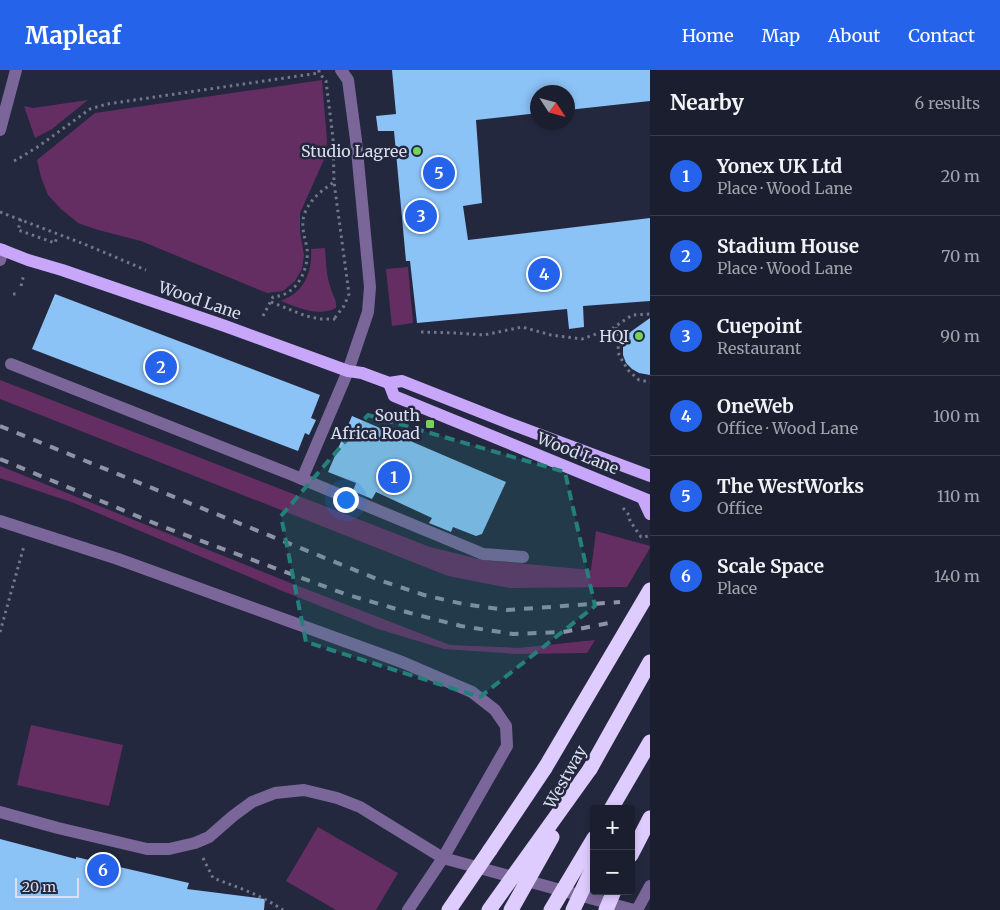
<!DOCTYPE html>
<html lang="en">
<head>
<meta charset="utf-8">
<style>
  body { margin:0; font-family:Merriweather,serif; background:#232736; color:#f1f3f6 }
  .controls { position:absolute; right:15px; bottom:15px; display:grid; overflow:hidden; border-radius:5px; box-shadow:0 2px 8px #0003 }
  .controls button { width:45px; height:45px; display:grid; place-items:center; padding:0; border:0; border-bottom:1px solid #383c4a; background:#1a1e2e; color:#f1f3f6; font:25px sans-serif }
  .compass { position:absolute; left:530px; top:15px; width:45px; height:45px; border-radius:50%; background:#1a1e2e; box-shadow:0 2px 8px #0003; rotate:126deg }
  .scale { position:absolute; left:15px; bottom:12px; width:64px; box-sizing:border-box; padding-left:5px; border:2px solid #dbdfee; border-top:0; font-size:14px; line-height:18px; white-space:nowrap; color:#dbdfee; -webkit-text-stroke:4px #23283e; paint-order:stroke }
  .you { position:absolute; left:345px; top:429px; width:18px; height:18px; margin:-12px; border:4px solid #fff; border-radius:50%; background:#1a73e8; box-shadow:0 0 0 8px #1a73e833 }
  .badge { display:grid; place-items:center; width:32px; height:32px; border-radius:50%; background:#2563eb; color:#fff; font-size:16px; font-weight:700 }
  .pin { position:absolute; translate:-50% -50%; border:2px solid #fff; box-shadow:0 1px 5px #0006 }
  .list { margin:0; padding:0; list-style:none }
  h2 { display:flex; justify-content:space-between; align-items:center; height:65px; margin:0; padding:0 20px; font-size:21px }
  h2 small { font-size:16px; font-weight:400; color:#9fa2aa }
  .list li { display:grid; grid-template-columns:32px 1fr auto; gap:15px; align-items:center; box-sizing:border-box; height:80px; padding:0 20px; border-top:1px solid #383c4a }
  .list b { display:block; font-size:19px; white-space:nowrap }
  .list p { margin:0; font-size:16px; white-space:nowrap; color:#9fa2aa }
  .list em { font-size:16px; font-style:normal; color:#9fa2aa }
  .map { position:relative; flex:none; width:650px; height:840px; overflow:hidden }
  header { display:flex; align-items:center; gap:30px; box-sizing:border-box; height:70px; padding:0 25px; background:#2563eb; color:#fff }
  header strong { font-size:24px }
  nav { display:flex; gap:28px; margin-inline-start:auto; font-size:18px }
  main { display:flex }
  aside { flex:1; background:#1a1e2e }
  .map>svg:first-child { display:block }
</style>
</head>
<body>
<header>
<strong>Mapleaf</strong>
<nav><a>Home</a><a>Map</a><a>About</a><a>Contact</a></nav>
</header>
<main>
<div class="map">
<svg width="650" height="840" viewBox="0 0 650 840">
  <rect width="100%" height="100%" fill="#23283e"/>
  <g fill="#652e63">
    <polygon points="322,10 327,71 326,85 300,143 300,162 304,185 302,199 295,211 283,221 267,223 141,171 98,160 78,153 61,139 48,125 41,107 37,90 95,43"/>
    <polygon points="88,30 52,59 35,68 24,36 33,38"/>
    <path d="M 325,178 C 326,191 326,206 331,219 C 333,226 337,230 336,238 C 318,247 299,238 281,231 C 286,228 292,226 295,223 C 309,211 312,195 311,179 Z"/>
    <polygon points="408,197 413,253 392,256 386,199"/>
    <polygon points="0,310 430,477 483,490 591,500 596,461 650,476 650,478 627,517 509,518 448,506 0,329"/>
    <polygon points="0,396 288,512 450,575 519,578 595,570 587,583 516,584 444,579 378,559 280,520 74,433 0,408"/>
    <polygon points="31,655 123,675 109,736 17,715"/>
    <polygon points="318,757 398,803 376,840 336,840 286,811"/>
  </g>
  <g fill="#8cc3f7">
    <polygon points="392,0 650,0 650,31 568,40 568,22 538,22 538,43 476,50 482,133 463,136 468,170 650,148 650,231 583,236 584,257 569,259 567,239 417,253 410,191 406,191 394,61 378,61 376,46 396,44"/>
    <polygon points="55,224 320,325 311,348 316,350 309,365 305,363 298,381 32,279"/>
    <polygon points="650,248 650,305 639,303 632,299 626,293 623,285 623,277 625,269 629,263"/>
    <polygon points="352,346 506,412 482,464 476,466 453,457 451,462 429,453 432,448 376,422 372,429 353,421 356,413 328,402"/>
    <polygon points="0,769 76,789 76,787 189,813 187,819 265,829 264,840 0,840"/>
  </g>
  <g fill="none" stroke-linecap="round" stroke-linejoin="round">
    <g stroke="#717689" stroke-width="3" stroke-dasharray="2.5 4" stroke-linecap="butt">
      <polyline points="319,0 319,3 326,11 333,68 334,112 349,224 344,236 334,249"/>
      <polyline points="14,91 18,89 39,76 90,39 107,34 319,3"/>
      <polyline points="0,142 84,174 146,200"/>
      <polyline points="21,149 18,160 55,173 57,167"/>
      <polyline points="21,216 24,204"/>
      <polyline points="13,224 16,224"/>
      <polyline points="271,232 306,246 320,249 334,249 338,252"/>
      <path d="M 263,246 L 273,227 C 277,226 281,226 285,224 C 301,216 309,195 307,178 C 305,168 302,160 303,150 C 306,132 321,121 334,112"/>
      <polyline points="616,257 619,285 628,300 639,310 650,312"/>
      <polyline points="421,262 457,263 484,265 522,257 551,265 582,269 613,258 632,245 650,244"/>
      <polyline points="623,438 629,445 630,451 641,467 650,466"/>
      <polyline points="0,562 24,476"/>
      <path d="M 203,788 L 213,808 C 237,817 261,825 283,840"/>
    </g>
    <g stroke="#7a6699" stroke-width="12">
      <polyline points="0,60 16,0"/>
      <polyline points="0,190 3,180"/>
      <polyline points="11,294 290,404 483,484 523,487"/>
      <polyline points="302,409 348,301 368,242 370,217 356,70 348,10 341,0"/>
      <polyline points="0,451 118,489 402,592 472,622 495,640 506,656 507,676 443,788 408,840"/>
      <polyline points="0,742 58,758 147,779 169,779 195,773 209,767 233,746 252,732 275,723 304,720 337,728 360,737 443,788 634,840"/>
      <polyline points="637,840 650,816"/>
    </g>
    <g stroke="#c8a7fb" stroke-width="12">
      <polyline points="0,179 28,190 62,200 225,256 348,301 362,303 389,313 402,311 506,352 650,406"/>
      <polyline points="389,313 394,326 650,431"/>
      <polyline points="643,429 650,444"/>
    </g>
    <g stroke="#dfccff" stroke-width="15">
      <polyline points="590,699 650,592"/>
      <polyline points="611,739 650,672"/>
      <polyline points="490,780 545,698"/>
      <polyline points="631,785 650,748"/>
    </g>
    <g stroke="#8e93a5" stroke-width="4" stroke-dasharray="9 9" stroke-linecap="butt">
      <polyline points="0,356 147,416 382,511 424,525 463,534 507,540 620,532"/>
      <polyline points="0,389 161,456 345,524 410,543 461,556 513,564 563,562 609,553"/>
    </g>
    <g stroke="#dfccff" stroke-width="15">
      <polyline points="545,698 650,520"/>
      <polyline points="449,840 490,780"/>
      <polyline points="489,840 590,699"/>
      <polyline points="511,840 552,767"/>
      <polyline points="551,840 594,768"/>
      <polyline points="573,840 594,795"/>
      <polyline points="606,840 614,821"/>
    </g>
  </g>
  <path fill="#23807b" fill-opacity="0.2" stroke="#23807b" stroke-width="4" stroke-dasharray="10 6" stroke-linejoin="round" d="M 368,345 L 565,402 L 595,536 L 480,627 L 306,572 L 281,446 Z"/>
  <g fill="#76d25a" stroke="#23283e" stroke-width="2">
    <circle cx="417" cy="81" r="5"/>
    <circle cx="639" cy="266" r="5"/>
    <rect x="425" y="349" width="10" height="10" rx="2.5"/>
  </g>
  <g text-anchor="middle" stroke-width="5" stroke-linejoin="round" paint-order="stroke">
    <g font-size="16" fill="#dbdfee" stroke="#23283e" text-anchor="end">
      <text x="407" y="87">Studio Lagree</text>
      <text x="629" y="272">HQI</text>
      <text x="420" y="351">South<tspan x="420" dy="18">Africa Road</tspan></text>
    </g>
    <g font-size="16" fill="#dbdfee" stroke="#23283e">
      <text transform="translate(200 230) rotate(19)" y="6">Wood Lane</text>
      <text transform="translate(578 383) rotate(22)" y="6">Wood Lane</text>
      <text transform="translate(565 707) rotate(-61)" y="6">Westway</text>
    </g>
  </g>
</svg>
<div class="controls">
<button>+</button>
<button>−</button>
</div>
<svg class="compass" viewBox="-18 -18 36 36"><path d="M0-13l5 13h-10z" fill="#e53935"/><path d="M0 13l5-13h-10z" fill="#9fa2aa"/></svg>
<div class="scale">20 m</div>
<div class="you"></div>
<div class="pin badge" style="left:394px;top:407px">1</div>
<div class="pin badge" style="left:161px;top:297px">2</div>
<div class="pin badge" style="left:421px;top:146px">3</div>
<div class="pin badge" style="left:544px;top:204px">4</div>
<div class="pin badge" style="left:439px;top:103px">5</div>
<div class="pin badge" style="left:103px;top:800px">6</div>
</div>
<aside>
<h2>Nearby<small>6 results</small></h2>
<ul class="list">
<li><span class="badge">1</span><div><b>Yonex UK Ltd</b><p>Place · Wood Lane</p></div><em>20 m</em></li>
<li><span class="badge">2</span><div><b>Stadium House</b><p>Place · Wood Lane</p></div><em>70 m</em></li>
<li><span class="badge">3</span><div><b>Cuepoint</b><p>Restaurant</p></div><em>90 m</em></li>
<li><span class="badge">4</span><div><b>OneWeb</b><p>Office · Wood Lane</p></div><em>100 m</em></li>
<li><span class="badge">5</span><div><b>The WestWorks</b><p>Office</p></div><em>110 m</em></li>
<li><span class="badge">6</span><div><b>Scale Space</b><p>Place</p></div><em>140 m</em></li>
</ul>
</aside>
</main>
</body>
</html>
